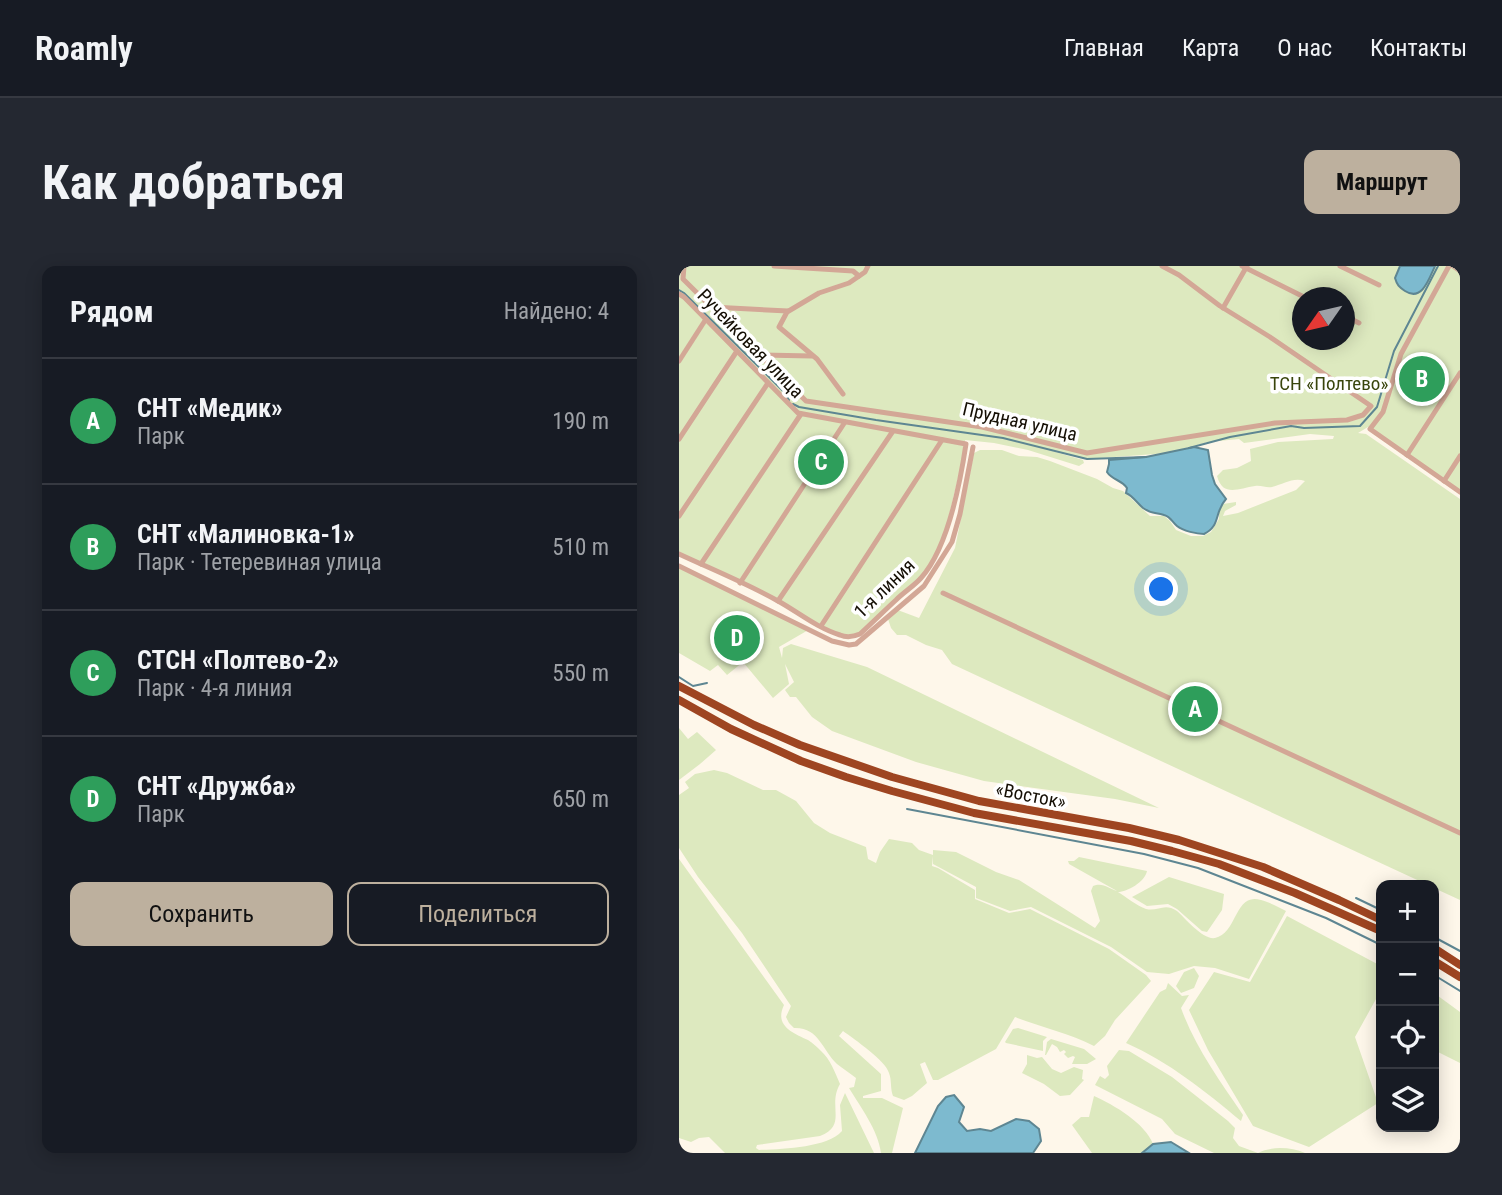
<!DOCTYPE html>
<html lang="ru">
<head>
<meta charset="utf-8">
<style>
  body { margin:0; font-family:"Roboto Condensed",sans-serif; background:#242831; color:#f1f3f6 }
  .controls { position:absolute; right:21px; bottom:21px; display:grid; overflow:hidden; border-radius:14px; box-shadow:0 4px 18px #0003 }
  .controls button { width:63px; height:63px; display:grid; place-items:center; padding:0; border:0; border-bottom:2px solid #363941; background:#171b24; color:#f1f3f6; font:35px sans-serif }
  .compass { position:absolute; left:613px; top:21px; width:63px; height:63px; border-radius:50%; background:#171b24; box-shadow:0 4px 18px #0003; rotate:236deg }
  .you { position:absolute; left:483px; top:324px; width:24px; height:24px; margin:-18px; border:5px solid #fff; border-radius:50%; background:#1a73e8; box-shadow:0 0 0 10px #1a73e833 }
  .badge { display:grid; place-items:center; width:46px; height:46px; border-radius:50%; background:#bdb09e; color:#fff; font-size:23px; font-weight:700 }
  .pin { position:absolute; translate:-50% -50%; border:4px solid #fff; box-shadow:0 2px 7px #0006 }
  .list { margin:0; padding:0; list-style:none }
  h2 { display:flex; justify-content:space-between; align-items:center; height:91px; margin:0; padding:0 28px; font-size:30px }
  h2 small { font-size:23px; font-weight:400; color:#9ea1a6 }
  .list li { display:grid; grid-template-columns:46px 1fr auto; gap:21px; align-items:center; box-sizing:border-box; height:126px; padding:0 28px; border-top:2px solid #363941 }
  .list b { display:block; font-size:26px; white-space:nowrap }
  .list p { margin:0; font-size:23px; white-space:nowrap; color:#9ea1a6 }
  .list em { font-size:23px; font-style:normal; color:#9ea1a6 }
  .actions { display:flex; gap:14px; padding:21px 28px }
  .actions a { flex:1; padding:16px 0; border:2px solid #bdb09e; border-radius:14px; text-align:center; font-size:24px; color:#bdb09e }
  .actions .main { background:#bdb09e; color:#111 }
  .icon { flex:none; width:38px; height:38px; fill:none; stroke:currentColor; stroke-width:2; stroke-linecap:round; stroke-linejoin:round }
  .map { position:relative; flex:none; width:781px; height:887px; overflow:hidden; border-radius:14px }
  header { display:flex; align-items:center; gap:42px; box-sizing:border-box; height:98px; padding:0 35px; background:#171b24; border-bottom:2px solid #363941 }
  header strong { font-size:33px }
  nav { display:flex; gap:38px; margin-inline-start:auto; font-size:24px }
  .intro { display:flex; align-items:center; justify-content:space-between; box-sizing:border-box; height:168px; padding:0 42px }
  h1 { margin:0; font-size:49px }
  .button { padding:18px 32px; border-radius:14px; background:#bdb09e; color:#111; font-size:24px; font-weight:700 }
  main { display:flex; gap:42px; padding:0 42px }
  aside { flex:1; background:#171b24; border-radius:14px; box-shadow:0 4px 18px #0003 }
  .map>svg:first-child { display:block }
</style>
</head>
<body>
<header>
<strong>Roamly</strong>
<nav><a>Главная</a><a>Карта</a><a>О нас</a><a>Контакты</a></nav>
</header>
<div class="intro"><h1>Как добраться</h1><a class="button">Маршрут</a></div>
<main>
<aside>
<h2>Рядом<small>Найдено: 4</small></h2>
<ul class="list">
<li><span class="badge" style="background:#2e9e5b">A</span><div><b>СНТ «Медик»</b><p>Парк</p></div><em>190 m</em></li>
<li><span class="badge" style="background:#2e9e5b">B</span><div><b>СНТ «Малиновка-1»</b><p>Парк · Тетеревиная улица</p></div><em>510 m</em></li>
<li><span class="badge" style="background:#2e9e5b">C</span><div><b>СТСН «Полтево-2»</b><p>Парк · 4-я линия</p></div><em>550 m</em></li>
<li><span class="badge" style="background:#2e9e5b">D</span><div><b>СНТ «Дружба»</b><p>Парк</p></div><em>650 m</em></li>
</ul>
<div class="actions"><a class="main">Сохранить</a><a>Поделиться</a></div>
</aside>
<div class="map">
<svg width="781" height="887" viewBox="0 0 781 887">
  <rect width="100%" height="100%" fill="#fef7ea"/>
  <g fill="#dde9bf" fill-rule="evenodd">
    <path d="M 0,0 L 781,0 L 781,226 L 689,161 L 679,167 L 687,168 L 781,233 L 781,634 L 755,622 L 755,619 L 749,619 L 273,398 L 263,384 L 247,379 L 227,369 L 218,369 L 212,362 L 209,353 L 216,343 L 240,352 L 276,282 L 295,187 L 301,184 L 323,184 L 340,190 L 358,191 L 371,195 L 418,213 L 434,222 L 444,225 L 471,250 L 485,250 L 491,255 L 497,264 L 512,270 L 524,270 L 532,266 L 540,253 L 540,246 L 544,238 L 557,236 L 557,239 L 546,245 L 544,250 L 559,247 L 617,224 L 626,215 C 614,211 605,218 593,221 C 587,222 582,219 576,220 C 560,222 544,232 538,210 L 544,204 L 558,202 L 572,195 L 571,183 L 599,176 L 654,173 L 655,170 L 631,168 L 565,177 L 560,173 L 529,176 L 490,187 L 408,193 L 373,185 L 404,194 L 405,197 L 400,200 L 349,184 L 315,177 L 286,174 L 287,179 L 265,270 L 243,312 L 181,368 L 164,371 L 99,335 L 0,288 ZM 624,32 L 666,32 L 666,74 L 624,74 Z"/>
    <polygon points="0,300 131,363 100,381 103,392 104,382 112,378 188,401 480,542 436,533 305,515 237,496 153,465 133,451 117,431 111,431 106,424 115,416 106,398 110,418 94,432 64,396 48,409 39,399 31,405 0,387"/>
    <polygon points="0,462 9,473 18,466 37,484 21,498 0,514"/>
    <path d="M 35,504 L 48,507 L 84,524 L 97,524 L 117,535 L 135,557 L 151,567 L 187,581 L 189,593 L 197,597 L 201,586 L 210,573 L 233,577 L 240,584 L 254,589 L 254,584 L 277,586 L 317,606 L 340,614 L 416,662 L 421,655 L 412,625 L 414,620 C 424,616 430,623 438,625 L 390,598 L 389,595 L 395,595 L 400,591 L 468,605 C 466,616 448,626 439,626 C 447,631 458,640 467,643 C 479,646 485,636 498,645 C 507,653 524,674 536,672 C 559,667 555,626 582,634 C 590,636 599,641 607,645 L 570,713 L 536,702 L 515,700 L 490,708 L 468,706 L 432,681 L 352,641 L 331,645 L 297,632 L 297,621 L 254,598 L 254,590 L 253,600 L 259,602 L 296,624 L 296,633 L 330,647 L 351,643 L 430,683 L 467,709 L 472,715 L 436,754 L 426,770 L 415,780 C 390,767 362,761 336,751 L 317,783 L 259,814 L 254,814 L 246,796 L 241,798 L 248,817 L 233,830 L 225,834 L 214,830 C 211,822 213,815 210,807 C 207,795 175,773 164,765 L 160,770 L 202,808 L 202,825 L 184,830 L 184,832 L 203,832 L 224,842 L 213,887 L 202,887 C 199,864 182,842 170,822 L 175,821 L 177,812 C 171,807 164,803 158,798 C 143,784 140,761 115,762 L 110,757 L 107,751 L 112,740 L 63,667 L 19,611 L 0,582 L 0,529 L 10,522 L 6,516 L 16,508 Z"/>
    <path d="M 0,593 L 105,739 C 95,760 114,767 129,774 C 134,777 138,781 142,785 C 151,793 156,806 161,818 C 148,840 169,859 141,870 L 78,879 L 77,882 L 80,884 C 103,883 148,882 163,865 L 161,839 L 166,827 L 195,887 L 46,887 L 30,871 L 20,872 L 12,876 L 0,872 Z"/>
    <polygon points="490,611 545,628 543,644 528,666 523,665 498,643 489,638 468,640 453,631"/>
    <polygon points="608,650 702,700 702,724 676,771 699,837 630,881 574,860 529,784 510,744 535,706 571,716"/>
    <polygon points="515,702 520,710 515,722 502,727 497,720 505,706"/>
    <path d="M 489,717 L 503,730 L 510,729 L 502,742 C 516,781 541,815 564,849 L 562,855 C 526,825 490,796 447,777 L 481,726 L 487,723 Z"/>
    <polygon points="755,727 781,746 781,797 755,784"/>
    <polygon points="339,762 368,771 364,775 364,785 327,777 326,776 334,763"/>
    <polygon points="372,773 405,783 417,793 408,798 393,798 396,791 394,790 389,792 385,788 387,786 385,784 381,786 378,781 373,778 367,789 366,789 368,776"/>
    <path d="M 440,784 L 450,785 L 493,811 L 549,855 L 556,862 L 554,872 L 560,880 L 579,887 C 592,880 612,881 626,887 L 535,887 L 496,868 L 483,853 L 416,819 L 421,810 L 426,813 L 430,809 L 428,800 Z"/>
    <polygon points="348,789 358,792 363,791 373,803 382,807 395,801 404,804 403,813 405,814 391,829 381,830 365,818 343,807 348,798"/>
    <path d="M 415,830 C 435,839 466,857 474,878 L 463,887 L 413,887 L 393,859 L 402,851 L 410,851 Z"/>
  </g>
  <g fill="#7dbacf" stroke="#5e8692" stroke-width="2">
    <path d="M 721,0 L 756,0 C 750,13 743,36 726,25 C 720,21 718,19 716,12 Z"/>
    <path d="M 515,181 L 529,184 L 533,209 L 536,218 L 547,233 C 535,246 542,260 525,268 C 518,268 504,265 498,260 C 493,256 492,251 485,249 C 476,246 474,249 464,242 C 458,237 454,230 447,227 L 448,222 C 443,214 433,214 428,206 L 430,198 L 430,194 L 467,191 Z"/>
    <polygon points="275,829 285,841 280,856 288,865 301,863 312,865 337,853 350,855 360,863 362,875 354,887 236,887 259,840 267,831"/>
    <polygon points="492,876 510,887 463,887 474,878"/>
  </g>
  <g fill="none" stroke-linecap="round" stroke-linejoin="round">
    <g stroke="#5e8692" stroke-width="2">
      <polyline points="0,24 5,27 104,125 110,134"/>
      <polyline points="114,138 120,141 197,154 324,172 408,193 467,191"/>
      <polyline points="510,182 551,171 612,160 625,162 681,160 698,141 715,85 759,0"/>
      <polyline points="0,411 14,420 28,417"/>
      <polyline points="228,543 465,588 519,602 647,652 702,679"/>
      <polyline points="677,632 702,644"/>
      <polyline points="755,671 781,685"/>
      <polyline points="755,709 781,725"/>
    </g>
    <g stroke="#d3a796" stroke-width="5">
      <polyline points="5,0 4,13 127,135 303,161 408,187 596,157 668,154 684,149 692,140 591,71 541,40 500,9 483,0"/>
      <polyline points="95,0 174,5 180,10"/>
      <polyline points="563,0 627,32"/>
      <polyline points="661,0 700,19"/>
      <polyline points="770,0 722,88 704,146 691,163 781,226"/>
      <polyline points="774,0 781,5"/>
      <path d="M 0,28 L 5,31 L 119,147 L 287,178 C 281,218 269,282 242,312 C 235,320 225,326 217,334 C 205,345 193,357 181,368 C 174,371 168,372 161,369 C 138,362 119,346 99,335 C 67,317 32,303 0,288"/>
      <polyline points="33,41 109,45"/>
      <polyline points="544,42 568,0"/>
      <polyline points="666,50 680,57"/>
      <polyline points="81,89 133,90"/>
      <polyline points="0,95 27,53"/>
      <polyline points="164,128 138,93 100,61 108,46 140,27 170,17 186,6 189,0"/>
      <polyline points="0,173 58,85"/>
      <polyline points="728,189 781,107"/>
      <polyline points="765,215 781,190"/>
      <polyline points="0,250 89,117"/>
      <polyline points="22,298 122,148"/>
      <polyline points="0,300 153,375 170,379 177,378 245,320 273,276 281,248 294,181"/>
      <polyline points="61,317 166,156"/>
      <polyline points="264,327 781,567"/>
      <polyline points="99,335 214,165"/>
      <polyline points="142,360 263,174"/>
    </g>
    <g stroke="#9e4521" stroke-width="8">
      <polyline points="0,420 75,459 121,479 213,511 300,535 450,562 500,574 584,601 660,634 702,654"/>
      <polyline points="0,434 52,463 122,495 167,511 213,525 295,547 452,575 493,585 540,598 616,627 702,665"/>
      <polyline points="755,682 781,699"/>
      <polyline points="755,695 781,711"/>
    </g>
  </g>
  <g text-anchor="middle" stroke-width="7" stroke-linejoin="round" paint-order="stroke">
    <g font-size="19" fill="#140e04" stroke="#fff">
      <text transform="translate(72 77) rotate(46)" y="7">Ручейковая улица</text>
      <text transform="translate(341 155) rotate(13)" y="7">Прудная улица</text>
      <text transform="translate(205 322) rotate(-44)" y="7">1-я линия</text>
      <text transform="translate(352 529) rotate(11)" y="7">«Восток»</text>
    </g>
    <g font-size="19" fill="#39450c" stroke="#fff">
      <text x="650" y="124">ТСН «Полтево»</text>
    </g>
  </g>
</svg>
<div class="controls">
<button>+</button>
<button>−</button>
<button><svg class="icon" aria-label="locate" viewBox="0 0 24 24"><circle cx="12" cy="12" r="6"/><path d="M12 2v4M12 18v4M2 12h4M18 12h4"/></svg></button>
<button><svg class="icon" aria-label="layers" viewBox="0 0 24 24"><path d="M12 4l9 5-9 5-9-5zM3 14l9 5 9-5"/></svg></button>
</div>
<svg class="compass" viewBox="-18 -18 36 36"><path d="M0-13l5 13h-10z" fill="#e53935"/><path d="M0 13l5-13h-10z" fill="#9ea1a6"/></svg>
<div class="you"></div>
<div class="pin badge" style="left:516px;top:443px;background:#2e9e5b">A</div>
<div class="pin badge" style="left:743px;top:113px;background:#2e9e5b">B</div>
<div class="pin badge" style="left:142px;top:196px;background:#2e9e5b">C</div>
<div class="pin badge" style="left:58px;top:372px;background:#2e9e5b">D</div>
</div>
</main>
</body>
</html>
